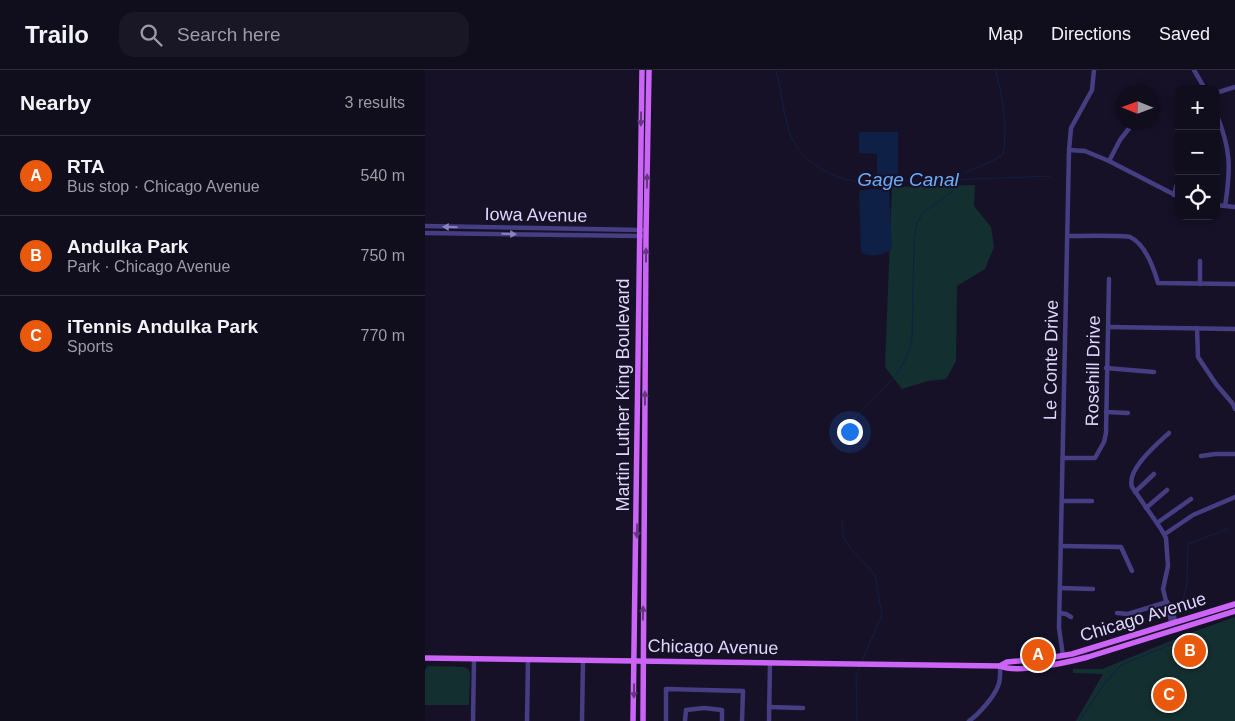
<!DOCTYPE html>
<html lang="en">
<head>
<meta charset="utf-8">
<style>
  body { margin:0; font-family:Arial,sans-serif; background:#191626; color:#f1f3f6 }
  .controls { position:absolute; right:15px; top:15px; display:grid; overflow:hidden; border-radius:10px; box-shadow:0 2px 8px #0003 }
  .controls button { width:45px; height:45px; display:grid; place-items:center; padding:0; border:0; border-bottom:1px solid #302d3b; background:#100d1d; color:#f1f3f6; font:25px sans-serif }
  .compass { position:absolute; left:690px; top:15px; width:45px; height:45px; border-radius:50%; background:#100d1d; box-shadow:0 2px 8px #0003; rotate:271deg }
  .you { position:absolute; left:424px; top:361px; width:18px; height:18px; margin:-12px; border:4px solid #fff; border-radius:50%; background:#1a73e8; box-shadow:0 0 0 8px #1a73e833 }
  .badge { display:grid; place-items:center; width:32px; height:32px; border-radius:50%; background:#ea580c; color:#fff; font-size:16px; font-weight:700 }
  .pin { position:absolute; translate:-50% -50%; border:2px solid #fff; box-shadow:0 1px 5px #0006 }
  .list { margin:0; padding:0; list-style:none }
  h2 { display:flex; justify-content:space-between; align-items:center; height:65px; margin:0; padding:0 20px; font-size:21px }
  h2 small { font-size:16px; font-weight:400; color:#9c9ca4 }
  .list li { display:grid; grid-template-columns:32px 1fr auto; gap:15px; align-items:center; box-sizing:border-box; height:80px; padding:0 20px; border-top:1px solid #302d3b }
  .list b { display:block; font-size:19px; white-space:nowrap }
  .list p { margin:0; font-size:16px; white-space:nowrap; color:#9c9ca4 }
  .list em { font-size:16px; font-style:normal; color:#9c9ca4 }
  .icon { flex:none; width:28px; height:28px; fill:none; stroke:currentColor; stroke-width:2; stroke-linecap:round; stroke-linejoin:round }
  .map { position:relative; flex:none; width:810px; height:651px; overflow:hidden }
  header { display:flex; align-items:center; gap:30px; box-sizing:border-box; height:70px; padding:0 25px; background:#100d1d; border-bottom:1px solid #302d3b }
  header strong { font-size:24px }
  nav { display:flex; gap:28px; margin-inline-start:auto; font-size:18px }
  .search { width:350px; height:45px; background:#191626; display:flex; align-items:center; gap:12px; box-sizing:border-box; padding:0 18px; border-radius:15px; color:#9c9ca4; font-size:19px }
  main { display:flex }
  aside { flex:1; background:#100d1d }
  .map>svg:first-child { display:block }
</style>
</head>
<body>
<header>
<strong>Trailo</strong>
<div class="search"><svg class="icon" aria-label="search" viewBox="0 0 24 24"><circle cx="10" cy="10" r="6"/><path d="M15 15l6 6"/></svg>Search here</div>
<nav><a>Map</a><a>Directions</a><a>Saved</a></nav>
</header>
<main>
<aside>
<h2>Nearby<small>3 results</small></h2>
<ul class="list">
<li><span class="badge">A</span><div><b>RTA</b><p>Bus stop · Chicago Avenue</p></div><em>540 m</em></li>
<li><span class="badge">B</span><div><b>Andulka Park</b><p>Park · Chicago Avenue</p></div><em>750 m</em></li>
<li><span class="badge">C</span><div><b>iTennis Andulka Park</b><p>Sports</p></div><em>770 m</em></li>
</ul>
</aside>
<div class="map">
<svg width="810" height="651" viewBox="0 0 810 651">
  <rect width="100%" height="100%" fill="#161127"/>
  <g fill="#142f30">
    <polygon points="550,115 549,136 566,157 569,177 560,199 532,216 531,291 521,309 503,311 477,319 460,297 467,117"/>
    <polygon points="810,547 810,651 651,651 678,604 648,603 648,599 677,599 765,563"/>
    <polygon points="3,596 39,597 43,599 45,603 44,635 0,635 0,600"/>
  </g>
  <g fill="#0f2047">
    <polygon points="434,62 473,62 473,106 452,105 452,84 434,83"/>
    <path d="M 448,119 L 464,120 L 467,179 C 459,185 445,188 436,182 L 434,121 Z"/>
  </g>
  <g fill="none" stroke-linecap="round" stroke-linejoin="round">
    <g stroke="#0f2047" stroke-width="1">
      <path d="M 351,0 C 356,20 358,41 364,61 C 376,95 412,112 447,113 L 626,106"/>
      <path d="M 540,103 L 569,90 L 578,85 C 583,60 578,24 570,0"/>
      <polyline points="415,372 425,353 467,310 478,294 485,278 487,270 489,169 492,153 498,143 528,121"/>
      <polyline points="417,451 418,465 423,475 450,505 457,545 437,591"/>
      <polyline points="755,537 758,531 762,513 763,474 803,459"/>
      <polyline points="432,651 431,605 435,597"/>
      <polyline points="654,651 680,613 696,595 752,572 753,570"/>
    </g>
    <g stroke="#463e83" stroke-width="4.5">
      <polyline points="769,0 780,19"/>
      <polyline points="791,23 810,17"/>
      <path d="M 791,43 C 806,79 806,98 800,136"/>
      <polyline points="644,80 660,81 684,91 754,127"/>
      <polyline points="684,91 695,70 709,52"/>
      <polyline points="749,125 753,110 753,72"/>
      <polyline points="791,135 810,137"/>
      <polyline points="0,156 217,160"/>
      <polyline points="0,163 216,166"/>
      <path d="M 642,166 C 653,166 699,165 705,167 C 720,174 729,199 733,213 L 810,214"/>
      <polyline points="775,214 775,191"/>
      <polyline points="683,257 810,259"/>
      <polyline points="772,258 773,287 791,314 808,334 810,339"/>
      <polyline points="681,298 729,302"/>
      <polyline points="681,342 703,343"/>
      <path d="M 744,363 C 732,374 701,400 707,417 L 736,459 L 741,468 L 743,496 L 738,519 L 746,551 L 749,553"/>
      <polyline points="776,386 790,384 810,384"/>
      <polyline points="638,388 670,388 679,372 681,363 684,209"/>
      <polyline points="710,422 729,404"/>
      <polyline points="637,431 667,431"/>
      <polyline points="721,438 742,420"/>
      <polyline points="732,453 766,429"/>
      <polyline points="740,464 768,445 810,427"/>
      <polyline points="636,476 696,477 707,501"/>
      <polyline points="635,518 668,519"/>
      <path d="M 742,532 C 746,537 751,546 749,553"/>
      <polyline points="635,543 641,544 646,547"/>
      <polyline points="692,543 703,544 742,532"/>
      <polyline points="638,586 634,558 644,80 646,58 667,20 669,0"/>
      <polyline points="344,637 378,638"/>
      <polyline points="48,651 49,589"/>
      <polyline points="102,651 103,590"/>
      <polyline points="157,651 158,591"/>
      <polyline points="241,651 241,619 318,621 317,651"/>
      <polyline points="260,651 261,640 279,638 297,640 297,651"/>
      <polyline points="344,651 345,593"/>
      <path d="M 544,651 C 554,644 569,627 573,616 C 576,610 575,602 575,596"/>
    </g>
    <g stroke="#cc64f8" stroke-width="5.5">
      <path d="M 0,588 L 575,596 C 592,604 644,592 663,587 L 810,541"/>
      <polyline points="575,596 582,592 617,589 647,584 810,534"/>
      <polyline points="208,651 217,0"/>
      <polyline points="218,651 221,165 224,0"/>
    </g>
  </g>
  <defs><path id="oneway-solid" d="M-6-.8H1V-3.2L6.5 0L1 3.2V.8H-6Z" transform="scale(1.25)"/></defs>
  <g fill="#683685">
    <use href="#oneway-solid" transform="translate(216 49) rotate(91)"/>
    <use href="#oneway-solid" transform="translate(222 111) rotate(-89)"/>
    <use href="#oneway-solid" transform="translate(221 185) rotate(-90)"/>
    <use href="#oneway-solid" transform="translate(220 328) rotate(-90)"/>
    <use href="#oneway-solid" transform="translate(212 461) rotate(91)"/>
    <use href="#oneway-solid" transform="translate(218 543) rotate(-89)"/>
    <use href="#oneway-solid" transform="translate(209 621) rotate(91)"/>
  </g>
  <g fill="#8b83ba">
    <use href="#oneway-solid" transform="translate(25 157) rotate(-179)"/>
    <use href="#oneway-solid" transform="translate(84 164) rotate(1)"/>
  </g>
  <g text-anchor="middle" stroke-width="4" stroke-linejoin="round" paint-order="stroke">
    <g font-size="18" fill="#dfd8fd" stroke="#161127">
      <text transform="translate(111 145) rotate(1)" y="6">Iowa Avenue</text>
      <text transform="translate(626 290) rotate(-89)" y="6">Le Conte Drive</text>
      <text transform="translate(668 301) rotate(-89)" y="6">Rosehill Drive</text>
      <text transform="translate(198 325) rotate(-90)" y="6">Martin Luther King Boulevard</text>
      <text transform="translate(718 547) rotate(-17)" y="6">Chicago Avenue</text>
      <text transform="translate(288 577) rotate(1)" y="6">Chicago Avenue</text>
    </g>
    <g font-size="19" font-style="italic" fill="#6bacf8" stroke="#161127">
      <text x="483" y="116">Gage Canal</text>
    </g>
  </g>
</svg>
<div class="controls">
<button>+</button>
<button>−</button>
<button><svg class="icon" aria-label="locate" viewBox="0 0 24 24"><circle cx="12" cy="12" r="6"/><path d="M12 2v4M12 18v4M2 12h4M18 12h4"/></svg></button>
</div>
<svg class="compass" viewBox="-18 -18 36 36"><path d="M0-13l5 13h-10z" fill="#e53935"/><path d="M0 13l5-13h-10z" fill="#9c9ca4"/></svg>
<div class="you"></div>
<div class="pin badge" style="left:613px;top:585px">A</div>
<div class="pin badge" style="left:765px;top:581px">B</div>
<div class="pin badge" style="left:744px;top:625px">C</div>
</div>
</main>
</body>
</html>
